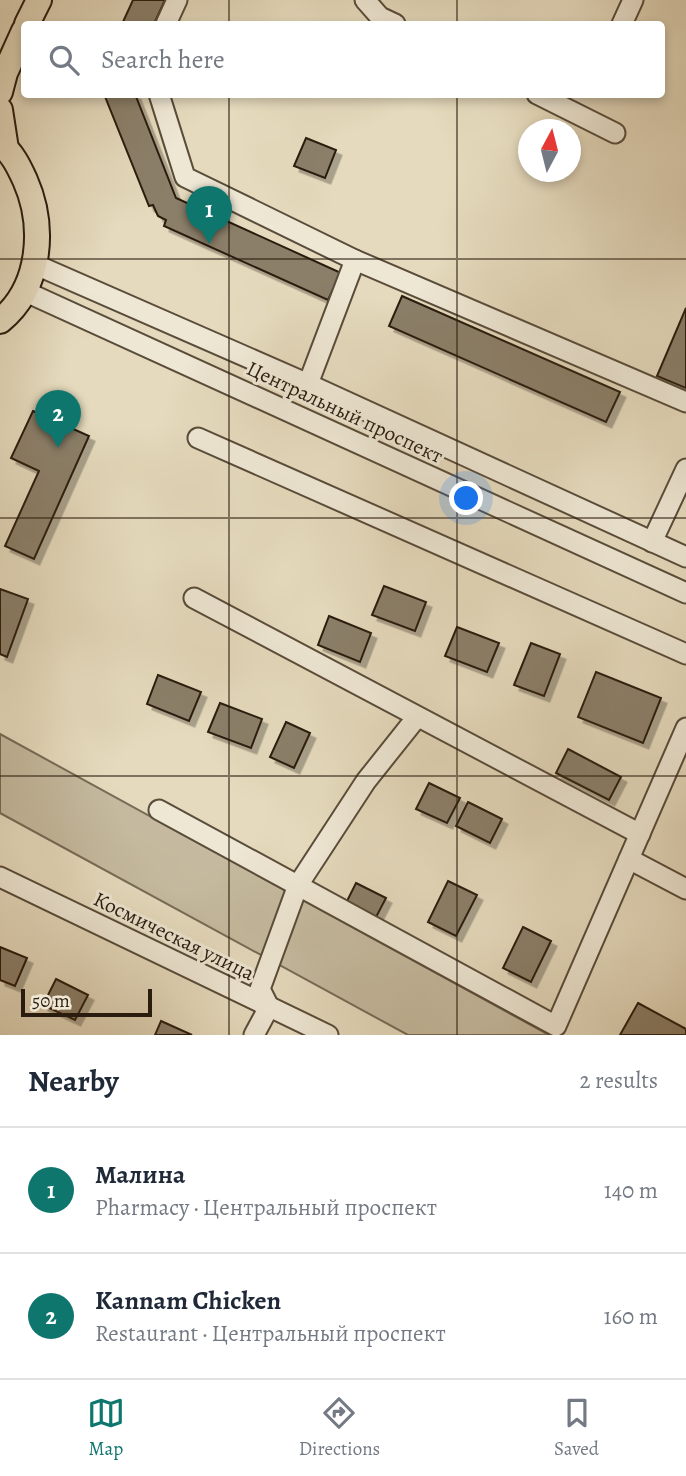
<!DOCTYPE html>
<html lang="en">
<head>
<meta charset="utf-8">
<style>
  body { margin:0; font-family:Alegreya,serif; background:#f2f2f3; color:#1f2937 }
  .compass { position:absolute; left:518px; top:119px; width:63px; height:63px; border-radius:50%; background:#fff; box-shadow:0 4px 10px #0003; rotate:7deg }
  .scale { position:absolute; left:21px; bottom:18px; width:131px; box-sizing:border-box; padding-left:7px; border:4px solid #2a1c0f; border-top:0; font-size:19px; line-height:24px; white-space:nowrap; color:#2a1c0f; -webkit-text-stroke:5px #eee7d4; paint-order:stroke }
  .you { position:absolute; left:467px; top:499px; width:24px; height:24px; margin:-18px; border:5px solid #fff; border-radius:50%; background:#1a73e8; box-shadow:0 0 0 10px #1a73e833 }
  .badge { display:grid; place-items:center; width:46px; height:46px; border-radius:50%; background:#0f766e; color:#fff; font-size:23px; font-weight:700 }
  .pin { position:absolute; translate:-50% -58px; filter:drop-shadow(0 2px 4px #0008) }
  .pin::after { content:''; position:absolute; top:37px; width:24px; height:21px; background:inherit; clip-path:polygon(0 0,100% 0,50% 100%) }
  .list { margin:0; padding:0; list-style:none }
  h2 { display:flex; justify-content:space-between; align-items:center; height:91px; margin:0; padding:0 28px; font-size:30px }
  h2 small { font-size:23px; font-weight:400; color:#747a83 }
  .list li { display:grid; grid-template-columns:46px 1fr auto; gap:21px; align-items:center; box-sizing:border-box; height:126px; padding:0 28px; border-top:2px solid #e0e1e3 }
  .list b { display:block; font-size:26px; white-space:nowrap }
  .list p { margin:0; font-size:23px; white-space:nowrap; color:#747a83 }
  .list em { font-size:23px; font-style:normal; color:#747a83 }
  .icon { flex:none; width:38px; height:38px; fill:none; stroke:currentColor; stroke-width:2; stroke-linecap:round; stroke-linejoin:round }
  .map { position:relative; flex:none; width:686px; height:1035px; overflow:hidden }
  .search { position:absolute; background:#fff; box-shadow:0 4px 10px #0003; left:21px; right:21px; top:21px; height:77px; display:flex; align-items:center; gap:18px; box-sizing:border-box; padding:0 24px; border-radius:7px; color:#747a83; font-size:26px }
  .sheet { height:343px; background:#fff }
  nav { display:flex; justify-content:space-around; align-items:center; box-sizing:border-box; height:98px; border-top:2px solid #e0e1e3; background:#fff; font-size:19px; color:#747a83 }
  nav a { display:grid; justify-items:center; gap:4px }
  nav .on { color:#0f766e }
  .map>svg:first-child { display:block }
</style>
</head>
<body>
<div class="map">
<svg width="686" height="1035" viewBox="0 0 686 1035">
  <defs>
    <filter id="shadow"><feDropShadow dx="5.5" dy="5.5" stdDeviation="0" flood-color="#0004"/></filter>
  </defs>
  <rect width="100%" height="100%" fill="#e5dabd"/>
  <filter id="stains"><feTurbulence type="fractalNoise" baseFrequency=".00286" numOctaves="4"/><feColorMatrix values="0 0 0 0 .2 0 0 0 0 .09 0 0 0 0 .02 0 0 0 .5 -.17"/></filter>
  <radialGradient id="worn" r=".72"><stop offset=".6" stop-color="#630" stop-opacity="0"/><stop offset="1" stop-color="#630" stop-opacity=".3"/></radialGradient>
  <polygon fill="#c5ba9f" stroke="#786b57" stroke-width="2" points="0,734 549,1035 408,1035 0,813"/>
  <g fill="#8b7f69" stroke="#2a1c0f" stroke-width="2" filter="url(#shadow)">
    <polygon points="133,0 165,0 154,24 122,24"/>
    <polygon points="104,94 135,94 176,198 341,273 328,300 164,226 166,220 158,216 153,205 149,206"/>
    <polygon points="306,138 336,150 325,178 294,166"/>
    <polygon points="402,296 620,392 606,422 389,326"/>
    <polygon points="686,308 686,388 657,376"/>
    <polygon points="33,411 89,436 34,559 5,546 39,471 11,458"/>
    <polygon points="384,586 426,602 415,631 372,615"/>
    <polygon points="0,589 28,599 7,657 0,654"/>
    <polygon points="329,616 371,633 360,662 318,645"/>
    <polygon points="457,627 499,643 487,672 445,656"/>
    <polygon points="531,643 560,654 544,696 514,685"/>
    <polygon points="596,672 661,698 643,743 578,717"/>
    <polygon points="158,675 201,692 189,721 147,704"/>
    <polygon points="220,703 262,719 251,748 208,732"/>
    <polygon points="286,722 310,733 294,768 270,757"/>
    <polygon points="568,749 621,777 609,800 556,773"/>
    <polygon points="429,783 460,798 447,823 416,809"/>
    <polygon points="468,802 502,819 490,843 456,826"/>
    <polygon points="448,881 477,895 456,936 428,922"/>
    <polygon points="356,883 386,898 374,921 344,907"/>
    <polygon points="523,927 551,941 531,982 503,968"/>
    <polygon points="0,947 27,958 15,986 0,980"/>
    <polygon points="56,979 88,995 75,1020 43,1005"/>
    <polygon points="638,1003 686,1029 686,1035 620,1035"/>
    <polygon points="161,1021 192,1035 155,1035"/>
  </g>
  <g fill="none" stroke-linecap="round" stroke-linejoin="round">
    <defs>
      <g id="minor">
        <polyline points="365,0 380,17 395,24"/>
        <polyline points="166,24 177,0"/>
        <polyline points="622,24 633,0"/>
        <polyline points="159,94 185,177 355,260"/>
        <polyline points="537,94 615,133"/>
        <polyline points="34,264 308,384 686,557"/>
        <polyline points="24,291 686,593"/>
        <polyline points="308,384 355,260 686,402"/>
        <polyline points="198,438 686,654"/>
        <polyline points="652,542 686,469"/>
        <polyline points="194,598 640,834"/>
        <polyline points="159,810 556,1026 686,728"/>
        <polyline points="629,859 686,889"/>
        <polyline points="0,877 328,1035"/>
        <polyline points="254,1035 269,1007 260,989 298,885 366,781 417,717"/>
      </g>
      <g id="major">
        <polyline points="27,24 39,0"/>
        <polyline points="0,92 5,73 24,31"/>
        <polyline points="0,110 6,149"/>
        <path d="M 0,144 C 12,152 19,167 25,180 C 45,225 42,287 0,321"/>
      </g>
    </defs>
    <use href="#minor" stroke="#594c3a" stroke-width="23"/>
    <use href="#major" stroke="#2a1c0f" stroke-width="28"/>
    <use href="#minor" stroke="#eee7d4" stroke-width="19"/>
    <use href="#major" stroke="#e5dabd" stroke-width="24"/>
  </g>
  <path fill="none" stroke="#2a1c0f" stroke-width="2" stroke-opacity="0.55" d="M 229,0 L 229,24M 457,0 L 457,24M 229,94 L 229,1035M 457,94 L 457,1035M 0,259 L 686,259M 0,518 L 686,518M 0,776 L 686,776"/>
  <g text-anchor="middle" stroke-width="6" stroke-linejoin="round" paint-order="stroke">
    <g font-size="21" fill="#2a1c0f" stroke="#eee7d4">
      <text transform="translate(345 412) rotate(25)" y="7">Центральный проспект</text>
      <text transform="translate(174 936) rotate(26)" y="7">Космическая улица</text>
    </g>
  </g>
  <rect width="100%" height="100%" filter="url(#stains)"/>
  <rect width="100%" height="100%" fill="url(#worn)"/>
</svg>
<svg class="compass" viewBox="-18 -18 36 36"><path d="M0-13l5 13h-10z" fill="#e53935"/><path d="M0 13l5-13h-10z" fill="#747a83"/></svg>
<div class="scale">50 m</div>
<div class="you"></div>
<div class="pin badge" style="left:209px;top:244px">1</div>
<div class="pin badge" style="left:58px;top:448px">2</div>
<div class="search"><svg class="icon" aria-label="search" viewBox="0 0 24 24"><circle cx="10" cy="10" r="6"/><path d="M15 15l6 6"/></svg>Search here</div>
</div>
<section class="sheet">
<h2>Nearby<small>2 results</small></h2>
<ul class="list">
<li><span class="badge">1</span><div><b>Малина</b><p>Pharmacy · Центральный проспект</p></div><em>140 m</em></li>
<li><span class="badge">2</span><div><b>Kannam Chicken</b><p>Restaurant · Центральный проспект</p></div><em>160 m</em></li>
</ul>
</section>
<nav>
<a class="on"><svg class="icon" aria-label="map" viewBox="0 0 24 24"><path d="M3 6l6-2 6 2 6-2v14l-6 2-6-2-6 2zM9 4v14M15 6v14"/></svg>Map</a>
<a><svg class="icon" aria-label="directions" viewBox="0 0 24 24"><path d="M12 3l9 9-9 9-9-9zM9 14v-3h6M13 9l2 2-2 2"/></svg>Directions</a>
<a><svg class="icon" aria-label="saved" viewBox="0 0 24 24"><path d="M7 4h10v16l-5-4-5 4z"/></svg>Saved</a>
</nav>
</body>
</html>
